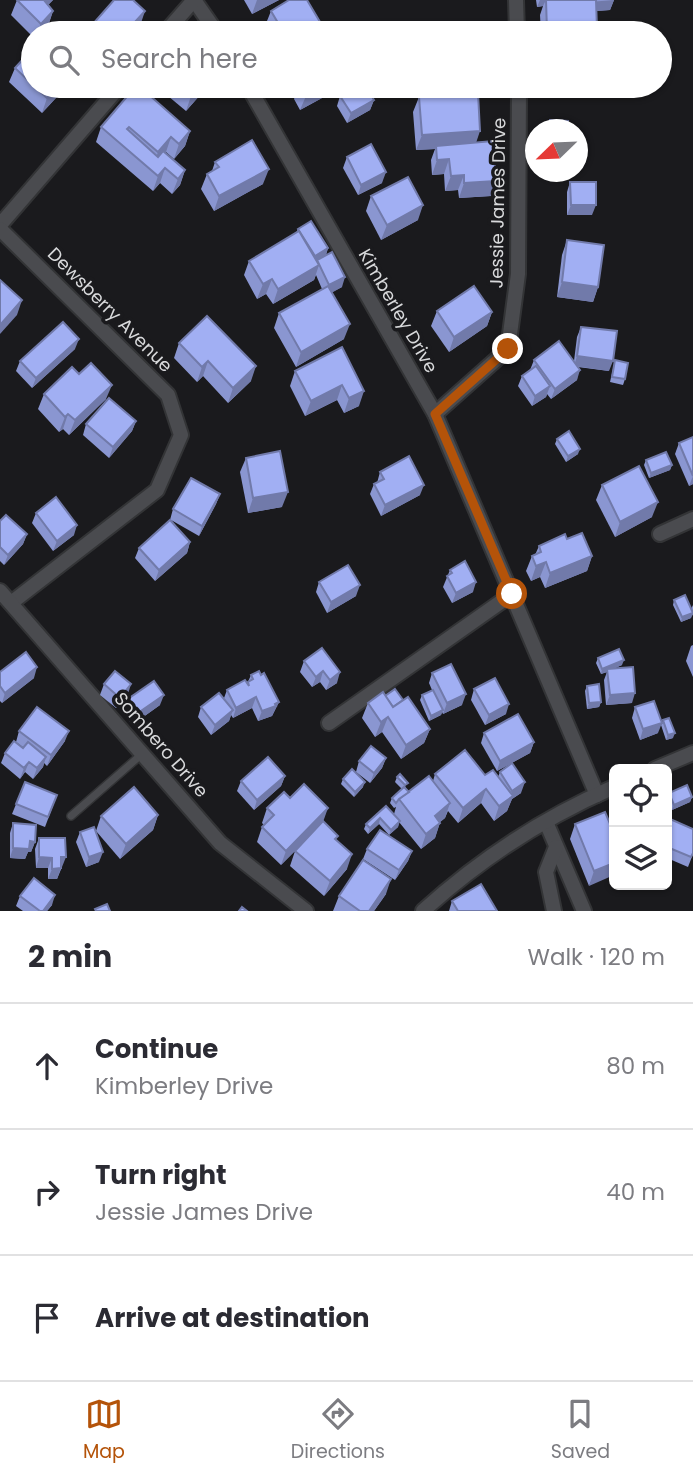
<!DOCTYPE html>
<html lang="en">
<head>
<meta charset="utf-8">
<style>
  body { margin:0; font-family:Poppins,sans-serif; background:#f7f7f7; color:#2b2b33 }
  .controls { position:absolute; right:21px; bottom:21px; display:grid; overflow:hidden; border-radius:10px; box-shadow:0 2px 5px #0004 }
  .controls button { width:63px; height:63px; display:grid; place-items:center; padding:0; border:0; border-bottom:2px solid #e1e1e2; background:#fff; color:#2b2b33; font:35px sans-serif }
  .compass { position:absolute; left:525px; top:119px; width:63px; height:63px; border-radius:50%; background:#fff; box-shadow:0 2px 5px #0004; rotate:247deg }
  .stop { position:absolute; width:21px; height:21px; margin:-16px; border:5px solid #b45309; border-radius:50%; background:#fff }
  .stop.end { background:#b45309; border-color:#fff; box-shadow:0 2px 7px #0008 }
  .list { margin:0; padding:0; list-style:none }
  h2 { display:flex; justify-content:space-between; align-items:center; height:91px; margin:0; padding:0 28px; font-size:30px }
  h2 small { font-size:23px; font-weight:400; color:#7c7c81 }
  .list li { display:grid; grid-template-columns:46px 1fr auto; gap:21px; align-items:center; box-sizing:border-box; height:126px; padding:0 28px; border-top:2px solid #e1e1e2 }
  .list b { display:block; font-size:26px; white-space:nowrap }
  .list p { margin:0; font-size:23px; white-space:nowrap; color:#7c7c81 }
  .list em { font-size:23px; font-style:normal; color:#7c7c81 }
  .icon { flex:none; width:38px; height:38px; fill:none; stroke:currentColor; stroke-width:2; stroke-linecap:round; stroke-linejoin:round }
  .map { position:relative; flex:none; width:693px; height:911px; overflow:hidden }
  .search { position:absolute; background:#fff; box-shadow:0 2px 5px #0004; left:21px; right:21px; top:21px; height:77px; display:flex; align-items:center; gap:18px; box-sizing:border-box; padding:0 24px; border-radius:38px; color:#7c7c81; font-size:26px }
  .sheet { height:469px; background:#fff }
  nav { display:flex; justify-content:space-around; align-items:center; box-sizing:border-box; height:98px; border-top:2px solid #e1e1e2; background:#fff; font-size:19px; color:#7c7c81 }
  nav a { display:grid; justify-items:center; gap:4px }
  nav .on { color:#b45309 }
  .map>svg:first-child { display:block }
</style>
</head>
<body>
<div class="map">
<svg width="693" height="911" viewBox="0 0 693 911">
  <rect width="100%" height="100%" fill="#1a1a1d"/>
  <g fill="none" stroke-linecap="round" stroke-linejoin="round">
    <defs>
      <polyline id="lane" points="71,816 142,754"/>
      <g id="street">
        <polyline points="194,0 217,33"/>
        <polyline points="516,0 517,33"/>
        <polyline points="165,33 194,0"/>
        <polyline points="248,86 435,414 597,795"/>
        <polyline points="0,225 120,86"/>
        <polyline points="0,229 168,395 181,435 157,490 11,603"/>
        <polyline points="435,414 508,349 518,274 519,86"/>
        <polyline points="660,534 693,519"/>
        <polyline points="0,591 220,843 306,911"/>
        <polyline points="329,723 512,594"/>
        <polyline points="655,769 693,753"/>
        <polyline points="546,822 584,911"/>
        <path d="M 423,911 C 479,860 545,817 614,787"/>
        <polyline points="554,911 546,872 556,847"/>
      </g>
    </defs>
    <use href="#lane" stroke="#333436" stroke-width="10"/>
    <use href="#street" stroke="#333436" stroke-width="18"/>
    <use href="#lane" stroke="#4a4b4f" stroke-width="7"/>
    <use href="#street" stroke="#4a4b4f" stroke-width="14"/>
  </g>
  <g fill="#8a96d1">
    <polygon points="17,0 53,0 48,5 53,11 48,26 41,33 33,33 33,37 11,15"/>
    <polygon points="244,0 279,0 252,14"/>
    <polygon points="536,0 614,0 610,10 596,11 597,29 595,33 541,33 540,15 543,6 537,7"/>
    <polygon points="271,11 320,22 315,33 275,33 267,21"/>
    <polygon points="33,65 33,86 67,86 42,113 9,82 15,68"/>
    <polygon points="136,86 190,131 185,146 174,159 166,152 165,153 185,170 180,185 172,194 160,183 153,191 96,142 101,127"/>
    <polygon points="156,86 208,86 186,111"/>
    <polygon points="294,86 344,86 300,110 294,99 297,91"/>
    <polygon points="340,96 374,100 370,110 347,123 337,106"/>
    <polygon points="419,97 476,142 491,196 459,198 458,190 445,191 444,174 432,175 431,160 435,149 416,150 413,112"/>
    <polygon points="347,157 382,183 358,195 343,168"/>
    <polygon points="215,162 263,184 214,211 201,189 207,174 212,171"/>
    <polygon points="570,182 592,215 567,215 567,192"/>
    <polygon points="371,196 418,220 381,240 366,211"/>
    <polygon points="298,229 328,248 326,255 342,287 332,292 344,339 296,367 274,328 279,313 322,289 316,275 314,280 273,304 266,294 257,299 244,275 249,261 296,233"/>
    <polygon points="567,240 598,287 593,302 557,297 562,255"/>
    <polygon points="437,311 492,312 487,326 449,352 431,326"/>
    <polygon points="581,327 609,371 578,367 577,380 551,399 547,394 546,397 532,406 518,386 522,376 530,370 534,360 574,361 577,337"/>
    <polygon points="179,343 251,381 228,403 203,376 197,382 174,358"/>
    <polygon points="342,347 359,406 344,413 337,400 305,416 290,386 295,371"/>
    <polygon points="75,349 32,388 16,371 20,361"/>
    <polygon points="615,360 625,379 623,385 610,382"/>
    <polygon points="79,374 106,399 69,435 63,429 59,432 38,409 44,394"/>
    <polygon points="136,421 132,431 109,458 83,435 86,424"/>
    <polygon points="693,437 693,484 689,486 675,454 679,443"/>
    <polygon points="557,439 578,454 566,462 555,444"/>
    <polygon points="246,458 282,507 248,513 240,472"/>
    <polygon points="646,460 672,465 670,470 649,478 644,465"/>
    <polygon points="380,472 420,495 381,516 370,494 374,484 377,483"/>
    <polygon points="602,485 652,517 615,537 596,500"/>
    <polygon points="220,494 216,504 199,536 171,520 190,542 187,553 155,581 135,558 139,548 170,520 173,509"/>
    <polygon points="36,513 74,535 53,551 32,523"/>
    <polygon points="0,521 27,534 23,544 4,565 0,561"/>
    <polygon points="567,539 592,556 587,571 545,588 540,577 531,581 526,571 532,556 535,555 539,546"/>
    <polygon points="450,570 473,592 452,603 443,587"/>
    <polygon points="319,582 356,596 327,613 316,592"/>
    <polygon points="674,600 691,609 693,605 693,616 692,614 691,618 681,622 673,605"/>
    <polygon points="693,645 693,677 686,661 691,646"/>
    <polygon points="322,648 337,683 326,690 320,682 312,687 300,672 304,661"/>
    <polygon points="598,658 622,665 613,669 632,703 606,705 604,680 607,672 601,674 596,663"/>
    <polygon points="0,672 34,678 2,703 0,701"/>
    <polygon points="432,673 462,705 443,714 442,712 441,715 429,721 420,700 422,695 432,690 429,683"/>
    <polygon points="251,675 279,702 272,716 258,721 252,708 233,718 231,715 229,721 211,735 198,717 201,707 224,698 227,690 247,684"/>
    <polygon points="104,684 128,694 116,708 100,695"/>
    <polygon points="587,686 601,702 599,707 587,709 585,691"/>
    <polygon points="474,689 506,714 485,725 471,700"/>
    <polygon points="385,696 403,700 430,729 424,743 401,759 382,732 375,737 362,718 368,703"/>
    <polygon points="125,701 160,705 132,725 122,711"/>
    <polygon points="635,707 658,733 640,740 632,718"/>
    <polygon points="663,720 673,738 666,740 661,725"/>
    <polygon points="19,731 65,741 47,766 44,763 43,767 33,779 25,772 20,779 1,763 5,753 24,748 16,742"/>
    <polygon points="484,733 534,742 530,753 497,771 481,743"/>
    <polygon points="386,758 382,768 370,783 356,772 359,761"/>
    <polygon points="500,772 521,793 512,799 507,811 494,821 481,803 458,823 448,811 445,818 440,822 435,838 421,849 399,822 398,827 389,835 379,824 368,834 364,829 366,824 386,806 398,820 394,814 396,807 394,808 390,803 392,798 402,789 395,782 397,777 400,774 406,788 409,792 433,781 435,774 498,777"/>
    <polygon points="285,776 281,786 254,810 237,791 241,781"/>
    <polygon points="343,779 363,787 354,797 341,784"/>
    <polygon points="25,782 57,795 45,827 12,814"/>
    <polygon points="669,793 692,797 690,802 672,810 667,798"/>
    <polygon points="290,798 323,822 337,841 347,869 324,896 290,866 295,851 305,841 281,865 257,842 262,827 264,825 262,823 267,808"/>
    <polygon points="158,815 153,830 120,859 96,831 101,816"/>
    <polygon points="13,823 35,842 31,852 28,852 25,859 10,858 10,833"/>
    <polygon points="575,824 614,833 589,886 570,839"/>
    <polygon points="667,828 693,854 688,867 667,858"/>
    <polygon points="80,832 99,862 86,867 76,842"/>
    <polygon points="39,838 62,867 57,879 48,879 48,868 36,868 35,849"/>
    <polygon points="367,849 412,851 408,861 395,880 363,859"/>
    <polygon points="386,894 374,911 333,911 339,896"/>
    <polygon points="20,896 52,905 47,911 23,911 16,906"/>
    <polygon points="452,901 497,911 449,911"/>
  </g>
  <g fill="#717aaa">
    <polygon points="44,0 53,0 38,15"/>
    <polygon points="257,0 279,0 252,14"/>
    <polygon points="540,0 546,0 543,6 537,7"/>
    <polygon points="614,0 610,10 585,12 589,2"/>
    <polygon points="53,11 48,26 41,33 37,33 41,24"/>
    <polygon points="145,11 140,26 133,33 125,33"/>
    <polygon points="320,22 315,33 302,33"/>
    <polygon points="597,29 595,33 546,33 547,31"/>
    <polygon points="59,86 67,86 42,113 47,98"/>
    <polygon points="200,86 208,86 186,111 191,96"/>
    <polygon points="323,86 344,86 300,110 306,96"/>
    <polygon points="434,86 476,86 474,92 431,94"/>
    <polygon points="374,100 370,110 347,123 351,113"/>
    <polygon points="190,131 185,146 174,159 179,144"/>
    <polygon points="480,131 475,146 436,146 435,149 416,150 422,135"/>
    <polygon points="171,137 166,152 153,167 158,152"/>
    <polygon points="449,159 444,174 432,175 437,160"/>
    <polygon points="165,168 160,183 153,191 158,176"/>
    <polygon points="269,169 263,184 214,211 219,196"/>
    <polygon points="185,170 180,185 172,194 178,179"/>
    <polygon points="386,172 382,183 358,195 361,185"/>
    <polygon points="464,175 458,190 445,191 451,176"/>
    <polygon points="496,181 491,196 459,198 464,183"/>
    <polygon points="423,205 418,220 381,240 387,225"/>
    <polygon points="571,205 596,205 592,215 567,215"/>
    <polygon points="328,248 325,258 315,264 315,256"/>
    <polygon points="319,265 314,280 273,304 278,289"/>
    <polygon points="345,277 342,287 326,296 329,285"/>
    <polygon points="272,279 266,294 257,299 263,284"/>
    <polygon points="562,282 598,287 593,302 557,297"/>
    <polygon points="22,300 17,315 0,334 0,325"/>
    <polygon points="492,312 487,326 449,352 454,337"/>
    <polygon points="350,324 344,339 296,367 301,352"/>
    <polygon points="79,339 75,349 32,388 36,378"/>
    <polygon points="577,356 613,361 609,371 574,366"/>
    <polygon points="208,361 203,376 197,382 202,367"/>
    <polygon points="256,366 251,381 228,403 233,388"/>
    <polygon points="580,370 577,380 551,399 555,389"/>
    <polygon points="112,385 106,399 69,435 75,420"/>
    <polygon points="342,385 337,400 305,416 311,401"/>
    <polygon points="550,386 546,397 532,406 535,396"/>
    <polygon points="364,391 359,406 344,413 349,398"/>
    <polygon points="68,414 63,429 59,432 65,417"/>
    <polygon points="136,421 132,431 109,458 113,447"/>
    <polygon points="580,449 578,454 566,462 568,456"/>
    <polygon points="672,465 670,470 649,478 651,473"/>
    <polygon points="693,476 693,484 689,486"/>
    <polygon points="424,485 420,495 381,516 385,505"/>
    <polygon points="288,492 282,507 248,513 253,498"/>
    <polygon points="220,494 216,504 199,536 202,526"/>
    <polygon points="658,502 652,517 615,537 620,522"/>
    <polygon points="77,525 74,535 53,551 57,541"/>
    <polygon points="27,534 23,544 4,565 8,555"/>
    <polygon points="190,542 187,553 155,581 159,570"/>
    <polygon points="592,556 587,571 545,588 550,573"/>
    <polygon points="546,562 540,577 531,581 536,566"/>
    <polygon points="476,582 473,592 452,603 456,593"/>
    <polygon points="360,585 356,596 327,613 331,602"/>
    <polygon points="693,613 691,618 681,622 682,617"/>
    <polygon points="624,660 622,665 608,671 607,669 607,672 601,674 602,669"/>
    <polygon points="37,667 34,678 2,703 5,693"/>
    <polygon points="323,671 320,682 312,687 316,677"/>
    <polygon points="340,672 337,683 326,690 330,680"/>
    <polygon points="131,684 128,694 116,708 120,698"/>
    <polygon points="635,693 632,703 606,705 610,695"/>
    <polygon points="466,694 462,705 443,714 447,703"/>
    <polygon points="164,695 160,705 132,725 135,715"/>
    <polygon points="256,697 252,708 233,718 236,708"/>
    <polygon points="279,702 272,716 258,721 262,711"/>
    <polygon points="601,702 599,707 587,709 589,703"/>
    <polygon points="509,704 506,714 485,725 489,715"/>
    <polygon points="233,710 229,721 211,735 215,725"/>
    <polygon points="443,710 441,715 429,721 431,716"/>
    <polygon points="388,717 382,732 375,737 381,722"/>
    <polygon points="662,723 658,733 640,740 643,729"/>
    <polygon points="430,729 424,743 401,759 406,745"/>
    <polygon points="69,731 65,741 47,766 51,755"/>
    <polygon points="675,733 673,738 666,740 668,735"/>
    <polygon points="534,742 530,753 497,771 500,761"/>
    <polygon points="46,757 43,767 33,779 37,768"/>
    <polygon points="386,758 382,768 370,783 374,773"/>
    <polygon points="29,762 25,772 20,779 24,768"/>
    <polygon points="285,776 281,786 254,810 257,800"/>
    <polygon points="365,782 363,787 354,797 355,792"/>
    <polygon points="525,782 521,793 512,799 507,811 494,821 499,806 510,798 512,791"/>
    <polygon points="486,789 481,803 458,823 463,808"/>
    <polygon points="692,797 690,802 672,810 674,805"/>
    <polygon points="450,803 445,818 429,831 435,816"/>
    <polygon points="328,808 323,822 281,865 286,851"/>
    <polygon points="158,815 153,830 120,859 126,844"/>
    <polygon points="380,818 379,824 368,834 370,828"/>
    <polygon points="400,821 398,827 389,835 391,830"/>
    <polygon points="440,823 435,838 421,849 426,834"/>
    <polygon points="30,841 35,842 31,852 28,852 25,859 10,858 13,848"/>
    <polygon points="412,851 408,861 395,880 399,870"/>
    <polygon points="103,852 99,862 86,867 89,857"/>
    <polygon points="352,854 347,869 324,896 330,881"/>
    <polygon points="39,857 52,858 48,868 36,868"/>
    <polygon points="61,857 66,857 62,867 57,867"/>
    <polygon points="614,863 614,875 589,886 594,871"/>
    <polygon points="61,868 57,879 48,879 52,869"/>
    <polygon points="391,879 386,894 374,911 369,911"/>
    <polygon points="55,895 52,905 47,911 43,911"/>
  </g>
  <g fill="#a1aff3" stroke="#717aaa" stroke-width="2">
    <polygon points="17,0 44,0 53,11 41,24"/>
    <polygon points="114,0 133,0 145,11 125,33 85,33"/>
    <polygon points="289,0 307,0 320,22 302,33 284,33 271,11"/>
    <polygon points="546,0 596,0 597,29 547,31"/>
    <polygon points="25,57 33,65 33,85 15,68"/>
    <polygon points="34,86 59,86 47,98"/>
    <polygon points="136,86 139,86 190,131 179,144 171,137 158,152 129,127 127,129 158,157 163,151 185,170 178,179 165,168 158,176 101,127"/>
    <polygon points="179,86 200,86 191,96"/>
    <polygon points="300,86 323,86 306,96"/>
    <polygon points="358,86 366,86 374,100 351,113 340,96"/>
    <polygon points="478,93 480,131 422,135 419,97"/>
    <polygon points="550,120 568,121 568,130 550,130"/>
    <polygon points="252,140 269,169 219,196 207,174 219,167 215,162"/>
    <polygon points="493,141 496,181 464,183 464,175 451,176 449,159 437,160 436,146"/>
    <polygon points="371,144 386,172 361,185 347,157"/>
    <polygon points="408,177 423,205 387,225 371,196"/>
    <polygon points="570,182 596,182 596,205 571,205"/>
    <polygon points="311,221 328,248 315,256 298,229"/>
    <polygon points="299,231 319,265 278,289 272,279 263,284 249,261"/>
    <polygon points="567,240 604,245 598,287 562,282"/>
    <polygon points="332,252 345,277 329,285 317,260"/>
    <polygon points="0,280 22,300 0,325"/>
    <polygon points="328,286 350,324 301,352 279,313"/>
    <polygon points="474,286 492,312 454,337 437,311"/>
    <polygon points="207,316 256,366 233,388 208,361 202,367 179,343"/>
    <polygon points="63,322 79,339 36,378 20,361"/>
    <polygon points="581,327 617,331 613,361 577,356"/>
    <polygon points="559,341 580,370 555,389 534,360"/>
    <polygon points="342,347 364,391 349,398 342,385 311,401 295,371"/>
    <polygon points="615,360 628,363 625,379 612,377"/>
    <polygon points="91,363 112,385 75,420 68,414 65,417 44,394 72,367 79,374"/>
    <polygon points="536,366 550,386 535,396 522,376"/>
    <polygon points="109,398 136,421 113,447 86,424"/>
    <polygon points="569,431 580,449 568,456 557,439"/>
    <polygon points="693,437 693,476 679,443"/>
    <polygon points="280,451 288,492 253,498 246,458"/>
    <polygon points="666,452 672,465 651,473 646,460"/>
    <polygon points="409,456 424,485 385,505 374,484 384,479 380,472"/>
    <polygon points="639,466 658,502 620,522 602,485"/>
    <polygon points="191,478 220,494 202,526 173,509"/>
    <polygon points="56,497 77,525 57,541 36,513"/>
    <polygon points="6,515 27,534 8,555 0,547 0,521"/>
    <polygon points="170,520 190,542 159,570 139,548"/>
    <polygon points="582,533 592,556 550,573 546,562 536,566 532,556 541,552 539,546 565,534 567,539"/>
    <polygon points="465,561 476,582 456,593 447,576 452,573 450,570"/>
    <polygon points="348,565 360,585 331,602 319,582"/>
    <polygon points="685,595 693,613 682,617 674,600"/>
    <polygon points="322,648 340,672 330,680 323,671 316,677 304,661"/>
    <polygon points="619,649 624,660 602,669 598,658"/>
    <polygon points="26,652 37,667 5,693 0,686 0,672"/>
    <polygon points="451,664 466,694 447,703 432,673"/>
    <polygon points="633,667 635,693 610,695 607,669"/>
    <polygon points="115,671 131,684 120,698 104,684"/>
    <polygon points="259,671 261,675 264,673 279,702 275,704 276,706 262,711 256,697 236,708 227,690 245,680 249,686 248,682 253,679 251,675"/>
    <polygon points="495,678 509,704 489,715 474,689"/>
    <polygon points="154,681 164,695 135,715 125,701"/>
    <polygon points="599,684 601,702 589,703 587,686"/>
    <polygon points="395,689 403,700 393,707 385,696"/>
    <polygon points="433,690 443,710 431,716 422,695"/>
    <polygon points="383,692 393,707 408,697 430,729 406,745 388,717 381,722 368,703"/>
    <polygon points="219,693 233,710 215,725 201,707"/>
    <polygon points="654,701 662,723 643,729 635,707"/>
    <polygon points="37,707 69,731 51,755 19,731"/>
    <polygon points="518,714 534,742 500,761 484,733"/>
    <polygon points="669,718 675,733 668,735 663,720"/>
    <polygon points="14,741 23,748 28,742 46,757 37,768 29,762 24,768 5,753"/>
    <polygon points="371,746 386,758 374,773 359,761"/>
    <polygon points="465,750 485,775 493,770 513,796 499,806 486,789 463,808 435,774"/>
    <polygon points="268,757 285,776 257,800 241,781"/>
    <polygon points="512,763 525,782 512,791 500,772"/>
    <polygon points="352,769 365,782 355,792 343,779"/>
    <polygon points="400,774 408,783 405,785 397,777"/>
    <polygon points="429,776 450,803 435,816 440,823 426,834 399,799"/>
    <polygon points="25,782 57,795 48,817 16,804"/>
    <polygon points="304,784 328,808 286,851 262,827 274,815 267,808 284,792 290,798"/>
    <polygon points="687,785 692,797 674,805 669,793"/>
    <polygon points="134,787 158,815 126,844 101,816"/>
    <polygon points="404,787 409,792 399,799 396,803 392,798"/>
    <polygon points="386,806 400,821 391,830 380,818 370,828 366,824"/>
    <polygon points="605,812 614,833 614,863 594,871 575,824"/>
    <polygon points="670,819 693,829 693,853 691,857 667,847 667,828"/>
    <polygon points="323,821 338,836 335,839 352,854 330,881 295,851"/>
    <polygon points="13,823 36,825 35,842 30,841 29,849 13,848"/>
    <polygon points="94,827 103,852 89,857 80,832"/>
    <polygon points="380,830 412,851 399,870 367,849"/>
    <polygon points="39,838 65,838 66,857 61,857 61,868 52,869 52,858 39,857"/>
    <polygon points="363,860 391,879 369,911 360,911 339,896"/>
    <polygon points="34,878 55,895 43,911 40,911 20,896"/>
    <polygon points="481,884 497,911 458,911 452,901"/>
    <polygon points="107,904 110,911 96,911 95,909"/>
    <polygon points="242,907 247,911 239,911"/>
  </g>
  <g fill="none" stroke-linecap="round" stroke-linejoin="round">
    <polyline stroke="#b45309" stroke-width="9" points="508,349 435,414 512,594"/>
  </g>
  <g text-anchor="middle" stroke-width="7" stroke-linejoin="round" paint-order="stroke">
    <g font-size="18" fill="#d8d9db" stroke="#1a1a1d">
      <text transform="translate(498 203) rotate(-89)" y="6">Jessie James Drive</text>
      <text transform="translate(110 310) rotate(45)" y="6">Dewsberry Avenue</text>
      <text transform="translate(398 311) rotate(60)" y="6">Kimberley Drive</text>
      <text transform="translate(161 745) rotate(49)" y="6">Sombero Drive</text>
    </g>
  </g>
</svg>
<div class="controls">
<button><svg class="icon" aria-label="locate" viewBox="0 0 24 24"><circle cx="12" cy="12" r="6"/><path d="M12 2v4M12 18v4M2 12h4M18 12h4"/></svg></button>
<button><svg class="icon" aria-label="layers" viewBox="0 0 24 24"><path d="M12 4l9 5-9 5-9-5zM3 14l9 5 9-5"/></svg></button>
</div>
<svg class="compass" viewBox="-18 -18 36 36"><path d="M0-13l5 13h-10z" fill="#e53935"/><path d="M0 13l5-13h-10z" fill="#7c7c81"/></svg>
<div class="stop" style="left:512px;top:594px"></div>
<div class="stop end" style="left:508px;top:349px"></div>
<div class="search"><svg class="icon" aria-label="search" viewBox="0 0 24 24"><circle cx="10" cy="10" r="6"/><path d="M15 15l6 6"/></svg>Search here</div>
</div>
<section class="sheet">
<h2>2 min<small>Walk · 120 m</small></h2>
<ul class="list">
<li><svg class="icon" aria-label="ahead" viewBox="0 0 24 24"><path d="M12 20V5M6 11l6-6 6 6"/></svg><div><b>Continue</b><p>Kimberley Drive</p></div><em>80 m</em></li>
<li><svg class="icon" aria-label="right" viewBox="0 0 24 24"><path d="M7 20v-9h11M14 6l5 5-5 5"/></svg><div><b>Turn right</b><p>Jessie James Drive</p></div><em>40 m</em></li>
<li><svg class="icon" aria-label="arrive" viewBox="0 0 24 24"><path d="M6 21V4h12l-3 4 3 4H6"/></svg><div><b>Arrive at destination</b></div></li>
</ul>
</section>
<nav>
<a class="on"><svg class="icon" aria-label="map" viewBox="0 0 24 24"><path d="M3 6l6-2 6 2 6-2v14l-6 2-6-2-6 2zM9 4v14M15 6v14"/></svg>Map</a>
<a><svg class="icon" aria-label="directions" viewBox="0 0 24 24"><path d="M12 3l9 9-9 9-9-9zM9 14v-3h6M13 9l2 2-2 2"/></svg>Directions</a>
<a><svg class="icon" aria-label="saved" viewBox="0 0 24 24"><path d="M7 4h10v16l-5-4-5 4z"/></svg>Saved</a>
</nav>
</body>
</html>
